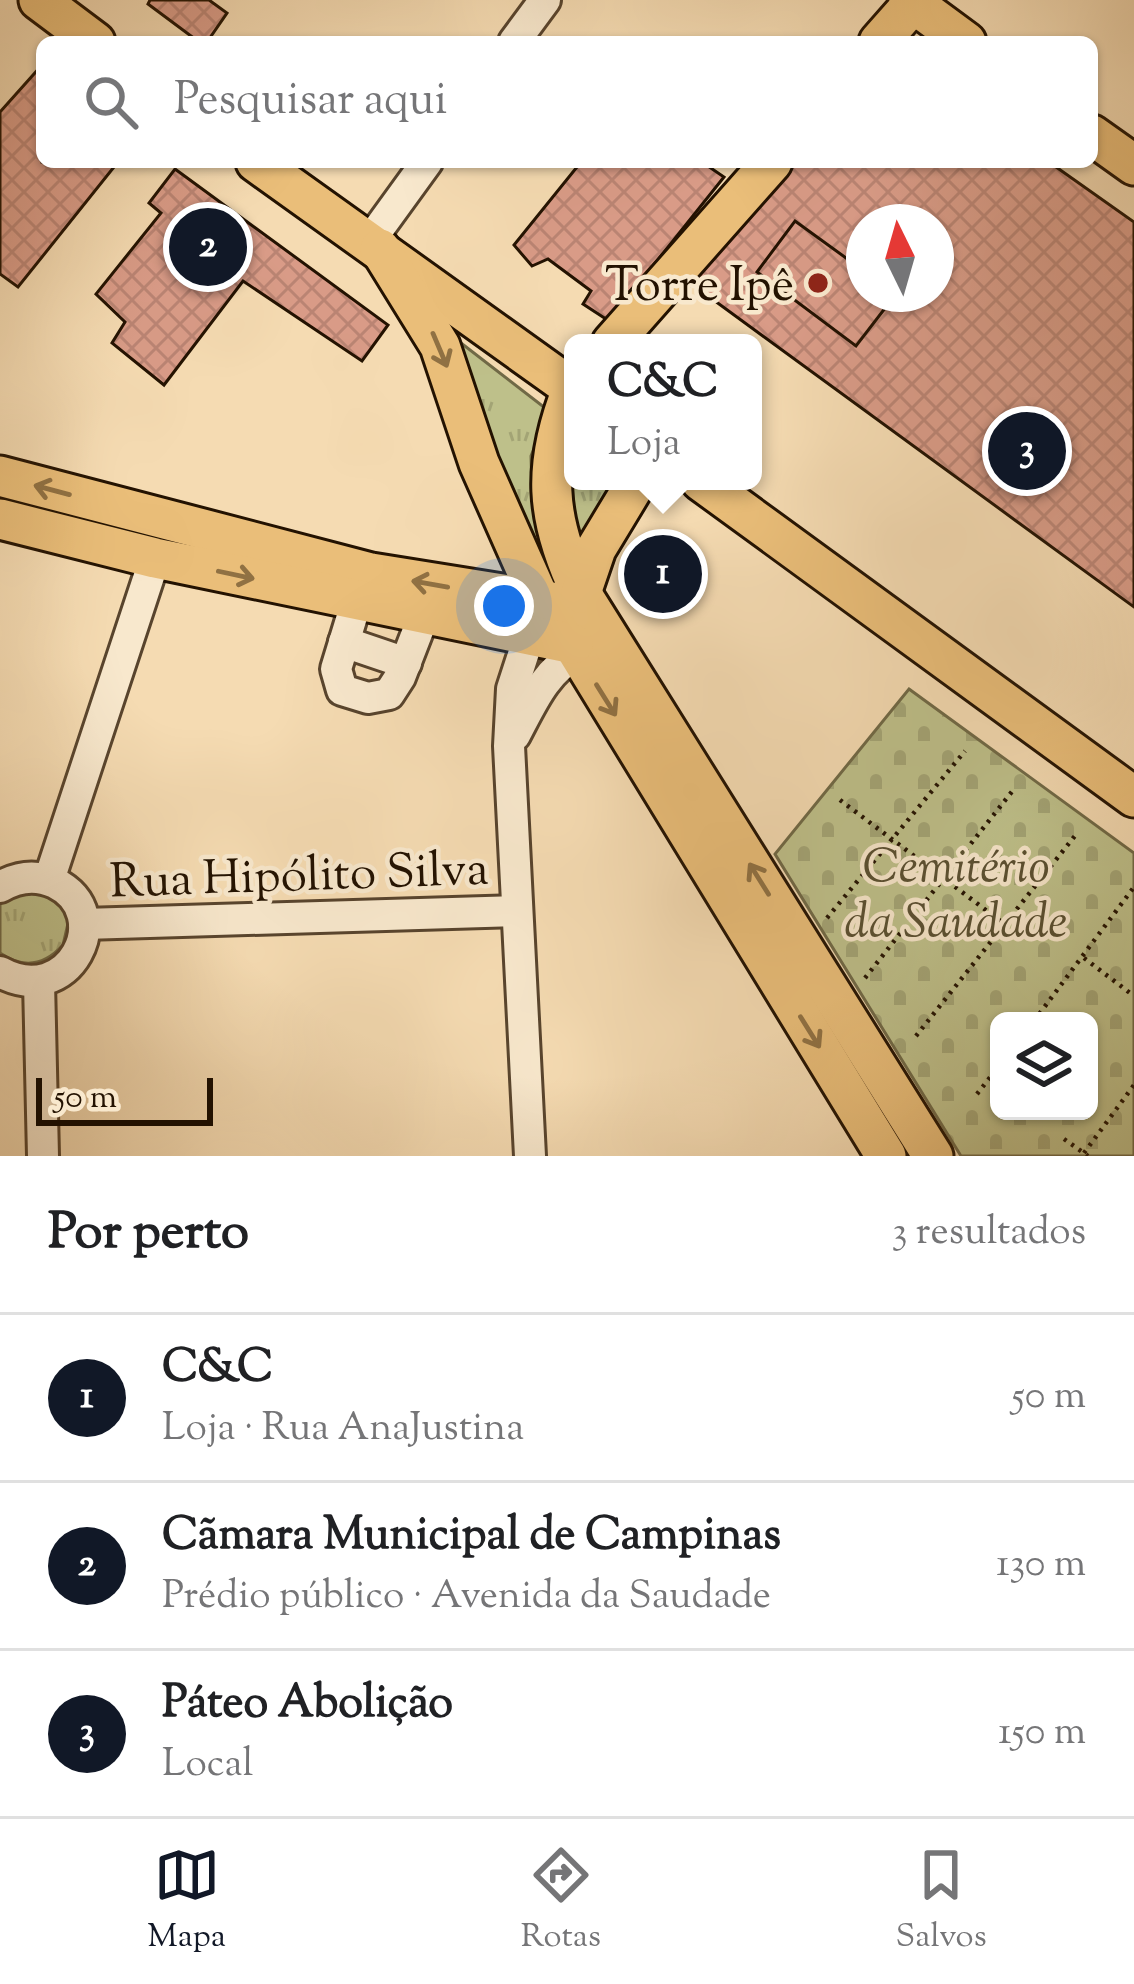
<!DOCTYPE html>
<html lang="pt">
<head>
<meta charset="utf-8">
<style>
  body { margin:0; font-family:"Sorts Mill Goudy",serif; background:#f6f6f6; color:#202124 }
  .controls { position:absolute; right:36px; bottom:36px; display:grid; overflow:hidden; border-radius:18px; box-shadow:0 3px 9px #0004 }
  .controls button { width:108px; height:108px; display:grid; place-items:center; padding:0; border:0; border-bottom:3px solid #e0e0e0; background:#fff; color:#202124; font:60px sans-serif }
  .compass { position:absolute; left:846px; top:204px; width:108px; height:108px; border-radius:50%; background:#fff; box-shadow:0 3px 9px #0004; rotate:355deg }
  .scale { position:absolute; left:36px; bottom:30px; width:177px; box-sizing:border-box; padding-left:12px; border:6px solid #231201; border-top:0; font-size:33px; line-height:42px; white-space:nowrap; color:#231201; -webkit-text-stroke:9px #f8e8cd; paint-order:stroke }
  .you { position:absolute; left:504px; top:606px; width:42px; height:42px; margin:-30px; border:9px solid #fff; border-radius:50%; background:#1a73e8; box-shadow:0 0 0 18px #1a73e833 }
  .badge { display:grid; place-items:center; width:78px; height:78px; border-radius:50%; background:#111827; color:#fff; font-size:39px; font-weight:700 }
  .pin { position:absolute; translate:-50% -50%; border:6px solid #fff; box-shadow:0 3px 12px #0006 }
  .popup { position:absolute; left:564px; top:334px; width:198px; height:156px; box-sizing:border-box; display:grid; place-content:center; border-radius:18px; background:#fff; filter:drop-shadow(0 3px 9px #0005); font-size:39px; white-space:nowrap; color:#757577 }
  .popup b { font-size:45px; color:#202124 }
  .popup::after { content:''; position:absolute; left:50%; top:100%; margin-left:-24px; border:24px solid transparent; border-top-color:#fff }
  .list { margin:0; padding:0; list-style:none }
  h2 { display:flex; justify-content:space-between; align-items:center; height:156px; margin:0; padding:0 48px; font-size:51px }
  h2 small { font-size:39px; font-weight:400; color:#757577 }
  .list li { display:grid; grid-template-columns:78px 1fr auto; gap:36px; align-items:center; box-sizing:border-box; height:168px; padding:0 48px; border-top:3px solid #e0e0e0 }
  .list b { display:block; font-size:45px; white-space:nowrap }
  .list p { margin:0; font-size:39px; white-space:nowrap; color:#757577 }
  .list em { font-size:39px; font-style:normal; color:#757577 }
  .icon { flex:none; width:66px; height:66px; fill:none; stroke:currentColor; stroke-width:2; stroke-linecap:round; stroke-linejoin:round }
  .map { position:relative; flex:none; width:1134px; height:1156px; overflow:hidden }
  .search { position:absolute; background:#fff; box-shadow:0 3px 9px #0004; left:36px; right:36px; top:36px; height:132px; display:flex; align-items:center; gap:30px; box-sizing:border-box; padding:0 42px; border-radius:18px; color:#757577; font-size:45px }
  .sheet { height:660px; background:#fff }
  nav { display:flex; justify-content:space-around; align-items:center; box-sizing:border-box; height:168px; border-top:3px solid #e0e0e0; background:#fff; font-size:33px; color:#757577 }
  nav a { display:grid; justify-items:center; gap:6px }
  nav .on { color:#111827 }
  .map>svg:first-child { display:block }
</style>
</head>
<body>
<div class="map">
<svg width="1134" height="1156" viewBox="0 0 1134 1156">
  <defs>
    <pattern id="grass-tufts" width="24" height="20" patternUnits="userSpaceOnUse" patternTransform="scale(3)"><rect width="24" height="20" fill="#bec08a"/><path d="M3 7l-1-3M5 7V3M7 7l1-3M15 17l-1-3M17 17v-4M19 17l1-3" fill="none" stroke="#a3a475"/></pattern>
    <pattern id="cemetery-stones" width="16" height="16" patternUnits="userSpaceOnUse" patternTransform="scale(3)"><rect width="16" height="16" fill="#bec08a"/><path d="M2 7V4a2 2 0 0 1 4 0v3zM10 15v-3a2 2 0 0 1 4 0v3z" fill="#a3a475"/></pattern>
    <pattern id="building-cross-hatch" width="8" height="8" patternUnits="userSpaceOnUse" patternTransform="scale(3)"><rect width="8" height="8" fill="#d99b87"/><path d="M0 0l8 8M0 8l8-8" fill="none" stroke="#ba8473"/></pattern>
  </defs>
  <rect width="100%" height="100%" fill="#f5dbb2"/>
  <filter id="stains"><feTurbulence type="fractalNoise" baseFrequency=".00167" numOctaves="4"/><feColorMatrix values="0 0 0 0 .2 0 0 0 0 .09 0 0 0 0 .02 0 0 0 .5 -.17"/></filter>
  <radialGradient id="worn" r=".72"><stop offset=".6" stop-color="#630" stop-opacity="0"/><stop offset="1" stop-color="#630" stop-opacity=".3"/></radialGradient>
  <g fill="url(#grass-tufts)" stroke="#706946" stroke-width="3">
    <polygon points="439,326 549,411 531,456 532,492 561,587 549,588"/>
    <polygon points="573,445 573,481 619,481 575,542 568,456"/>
    <path d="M 11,887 L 58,896 L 69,919 L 63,945 C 44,966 23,969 0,953 L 0,894 Z"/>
  </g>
  <path fill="url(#cemetery-stones)" stroke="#706946" stroke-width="3" fill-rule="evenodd" d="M 909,689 L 1134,853 L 1134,1156 L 961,1156 L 775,854 ZM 999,1021 L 1089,1021 L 1089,1111 L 999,1111 Z"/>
  <g fill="url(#building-cross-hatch)" stroke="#231201" stroke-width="3" fill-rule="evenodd">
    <polygon points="150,0 209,0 227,13 207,42 199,42 148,4"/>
    <polygon points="42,65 42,162 118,162 18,287 0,274 0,112"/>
    <polygon points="581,162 702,162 724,177 609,321 583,304 591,291 548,259 532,266 514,245"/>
    <path d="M 795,162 L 1049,162 L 1134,222 L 1134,607 L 689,282 ZM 864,222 L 936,222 L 936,294 L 864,294 Z"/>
    <polygon points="175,169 388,325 362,361 243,281 164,385 112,343 125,322 96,294 161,213 149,203"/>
    <polygon points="795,221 864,271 864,294 896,294 856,346 757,272"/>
  </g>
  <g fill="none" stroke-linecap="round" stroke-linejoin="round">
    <defs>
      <g id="minor">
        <polyline points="514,42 545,0"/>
        <polyline points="369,242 427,162"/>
        <polyline points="357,600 336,669 342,690 368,698 389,694 400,677 424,615"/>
        <polyline points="344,642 406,663"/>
        <path d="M 515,735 C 532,703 545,671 578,653"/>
        <polyline points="49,880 155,558"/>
        <path d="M 0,887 C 17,877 36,874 55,883 C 118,914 69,1010 0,972"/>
        <polyline points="84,924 516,911"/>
        <polyline points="39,982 43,1156"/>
        <polyline points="530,1156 509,746 512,689 536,615"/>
      </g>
      <g id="major">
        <polyline points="39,0 95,42"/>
        <polyline points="909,0 966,42"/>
        <polyline points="879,42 916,0"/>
        <polyline points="1092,135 1134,165"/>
        <polyline points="256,162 573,389"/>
        <polyline points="380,249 440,346 479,463 541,603 573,644 886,1156"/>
        <polyline points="612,343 772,162"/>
        <path d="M 573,387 C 542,465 545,518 581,593 L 933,1156"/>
        <polyline points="0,476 371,573 558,603"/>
        <polyline points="701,481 1134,797"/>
        <polyline points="0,519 155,558 573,644"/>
        <polyline points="581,593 596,549 637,481"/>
      </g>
    </defs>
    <use href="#minor" stroke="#58442d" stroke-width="36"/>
    <use href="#major" stroke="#231201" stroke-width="45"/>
    <g stroke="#231201" stroke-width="4.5" stroke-dasharray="3 6" stroke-linecap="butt">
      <polyline points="840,800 1003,923"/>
      <polyline points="827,918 965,751"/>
      <polyline points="1084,958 1134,996"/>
      <polyline points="865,978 1014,789"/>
      <polyline points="1034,1021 1134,887"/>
      <polyline points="916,1036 1078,832"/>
      <polyline points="977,1094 999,1066"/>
      <polyline points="1064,1139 1088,1156"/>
      <polyline points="1084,1153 1134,1085"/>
    </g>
    <use href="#minor" stroke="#f8e8cd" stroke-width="30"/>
    <use href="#major" stroke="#eabe79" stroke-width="39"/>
  </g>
  <defs><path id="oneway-shaft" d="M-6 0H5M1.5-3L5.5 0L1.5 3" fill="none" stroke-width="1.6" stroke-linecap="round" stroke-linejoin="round" transform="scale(3)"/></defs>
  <g stroke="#907143">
    <use href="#oneway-shaft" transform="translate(440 350) rotate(67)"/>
    <use href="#oneway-shaft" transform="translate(52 490) rotate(-165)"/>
    <use href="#oneway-shaft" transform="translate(236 575) rotate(12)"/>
    <use href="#oneway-shaft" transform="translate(430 584) rotate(-170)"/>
    <use href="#oneway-shaft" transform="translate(606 700) rotate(58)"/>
    <use href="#oneway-shaft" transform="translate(759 879) rotate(-122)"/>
    <use href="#oneway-shaft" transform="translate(810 1032) rotate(58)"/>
  </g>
  <circle fill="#8f2418" stroke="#f8e8cd" stroke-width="4.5" cx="818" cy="283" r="12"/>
  <g text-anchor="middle" stroke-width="9" stroke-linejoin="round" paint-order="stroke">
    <g font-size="48" fill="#231201" stroke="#f8e8cd" text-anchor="end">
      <text x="794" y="300">Torre Ipê</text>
    </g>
    <g font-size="48" font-style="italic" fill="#594f31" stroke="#f8e8cd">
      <text x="956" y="881">Cemitério<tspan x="956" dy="55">da Saudade</tspan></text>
    </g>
    <g font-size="48" fill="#231201" stroke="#f8e8cd">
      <text transform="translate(299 873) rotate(-2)" y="17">Rua Hipólito Silva</text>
    </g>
  </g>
  <rect width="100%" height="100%" filter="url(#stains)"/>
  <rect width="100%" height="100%" fill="url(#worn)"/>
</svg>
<div class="controls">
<button><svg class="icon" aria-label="layers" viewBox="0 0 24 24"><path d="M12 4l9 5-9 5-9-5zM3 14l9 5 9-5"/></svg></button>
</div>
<svg class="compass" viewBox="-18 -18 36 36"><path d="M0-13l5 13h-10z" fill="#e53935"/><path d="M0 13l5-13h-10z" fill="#757577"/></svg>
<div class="scale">50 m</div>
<div class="you"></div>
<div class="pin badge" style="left:663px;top:574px">1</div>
<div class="popup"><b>C&amp;C</b>Loja</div>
<div class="pin badge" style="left:208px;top:247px">2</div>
<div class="pin badge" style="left:1027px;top:451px">3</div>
<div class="search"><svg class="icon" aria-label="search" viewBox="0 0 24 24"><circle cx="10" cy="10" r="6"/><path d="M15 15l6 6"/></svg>Pesquisar aqui</div>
</div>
<section class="sheet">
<h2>Por perto<small>3 resultados</small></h2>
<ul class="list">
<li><span class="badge">1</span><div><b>C&amp;C</b><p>Loja · Rua AnaJustina</p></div><em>50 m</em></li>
<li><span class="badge">2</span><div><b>Cãmara Municipal de Campinas</b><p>Prédio público · Avenida da Saudade</p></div><em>130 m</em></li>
<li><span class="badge">3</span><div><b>Páteo Abolição</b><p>Local</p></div><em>150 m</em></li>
</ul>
</section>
<nav>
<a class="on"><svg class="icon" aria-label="map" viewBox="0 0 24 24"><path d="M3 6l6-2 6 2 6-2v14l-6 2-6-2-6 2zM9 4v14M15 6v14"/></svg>Mapa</a>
<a><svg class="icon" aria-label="directions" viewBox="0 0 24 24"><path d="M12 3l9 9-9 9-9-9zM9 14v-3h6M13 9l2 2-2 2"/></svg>Rotas</a>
<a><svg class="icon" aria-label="saved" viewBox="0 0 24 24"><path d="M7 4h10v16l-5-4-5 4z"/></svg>Salvos</a>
</nav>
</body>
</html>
